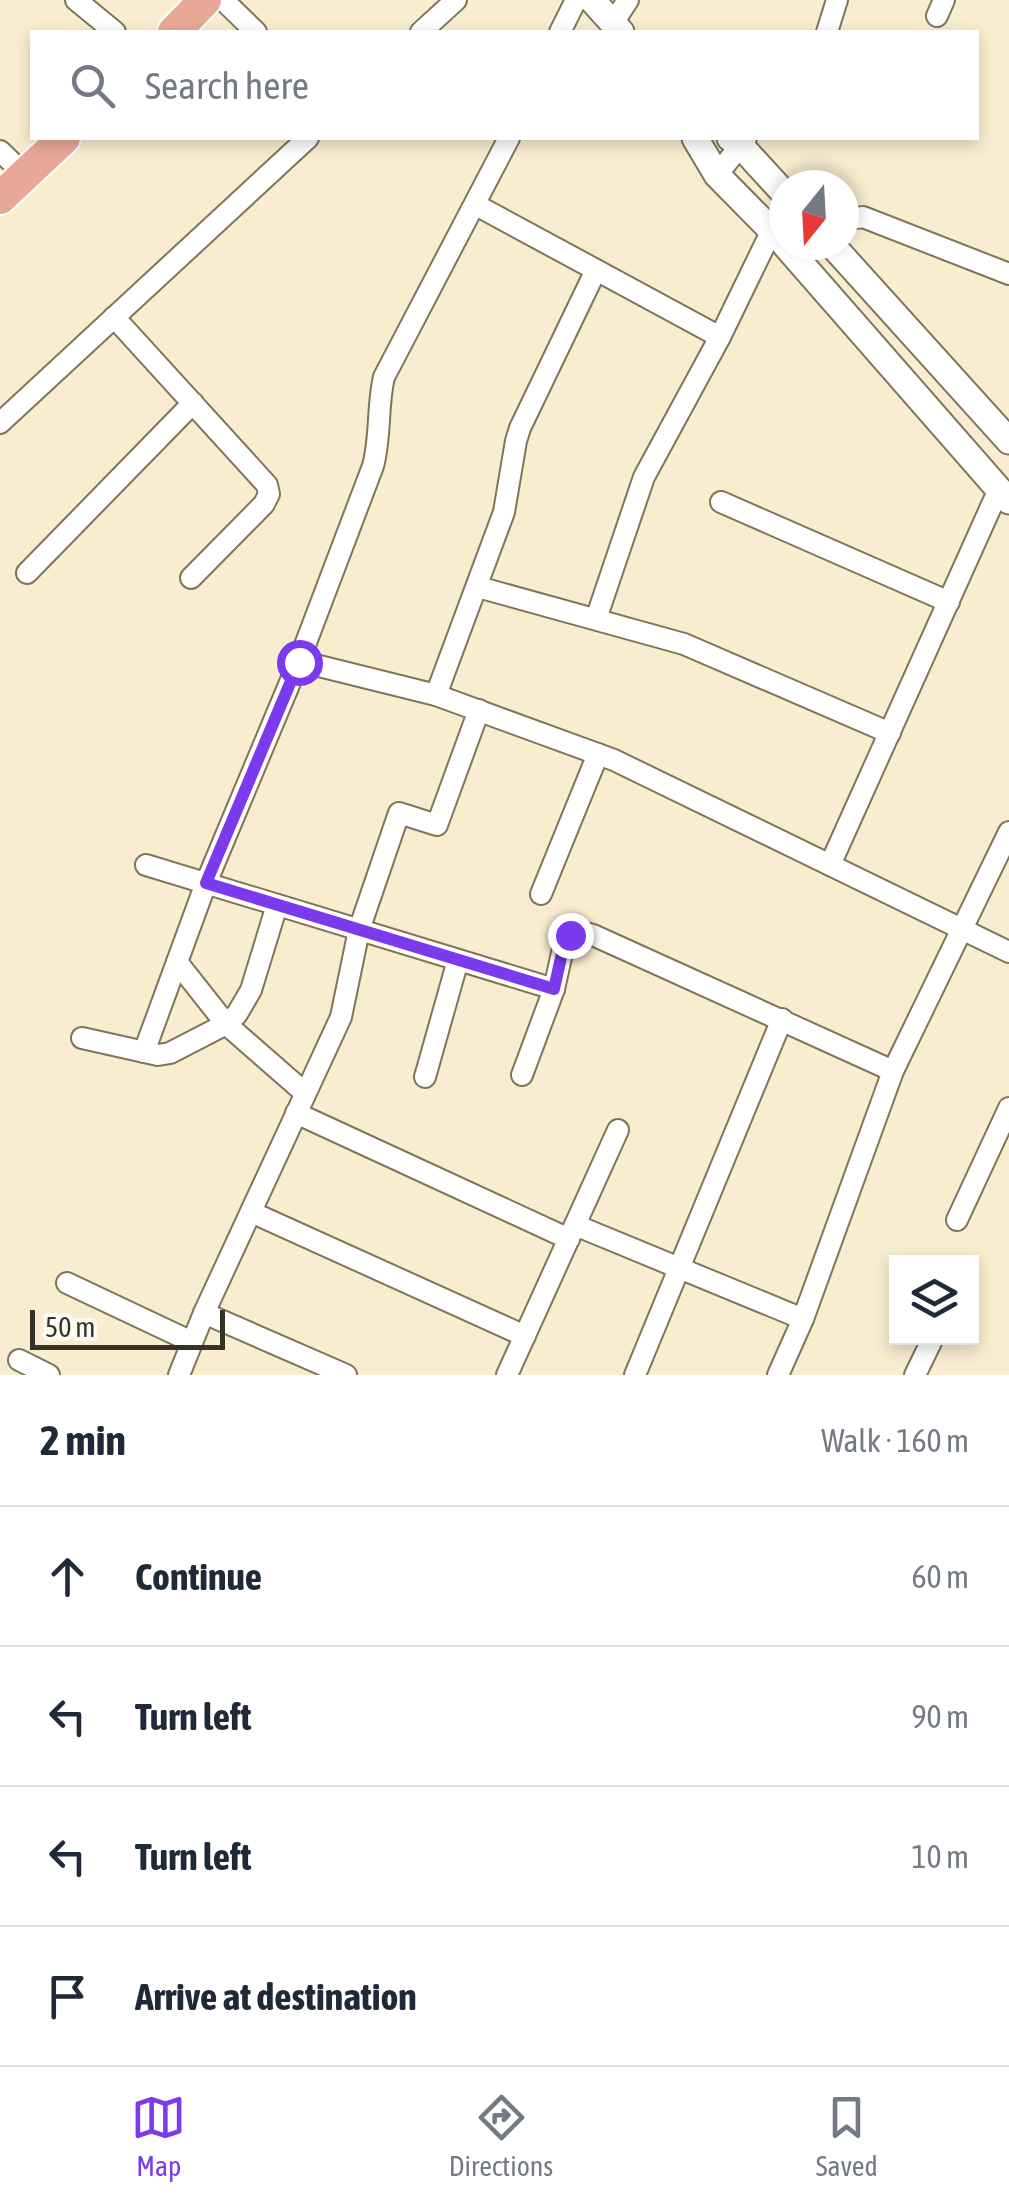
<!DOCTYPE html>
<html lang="en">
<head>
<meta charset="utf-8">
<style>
  body { margin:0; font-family:"Asap Condensed",sans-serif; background:#f2f2f3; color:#1f2937 }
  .controls { position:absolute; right:30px; bottom:30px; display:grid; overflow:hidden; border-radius:0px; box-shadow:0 5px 15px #0003 }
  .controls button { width:90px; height:90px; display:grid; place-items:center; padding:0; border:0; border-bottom:2px solid #e0e1e3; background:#fff; color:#1f2937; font:50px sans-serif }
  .compass { position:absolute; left:769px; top:170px; width:90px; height:90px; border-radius:50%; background:#fff; box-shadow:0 5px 15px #0003; rotate:198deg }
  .scale { position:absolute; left:30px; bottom:25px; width:195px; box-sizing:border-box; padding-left:10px; border:5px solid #363226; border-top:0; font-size:28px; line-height:35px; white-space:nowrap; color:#363226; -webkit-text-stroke:8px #fdfbf5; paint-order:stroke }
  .stop { position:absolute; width:30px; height:30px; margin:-22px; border:8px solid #7c3aed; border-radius:50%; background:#fff }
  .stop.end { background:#7c3aed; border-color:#fff; box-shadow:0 2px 10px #0008 }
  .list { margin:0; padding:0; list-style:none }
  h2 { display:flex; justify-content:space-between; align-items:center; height:130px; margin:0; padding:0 40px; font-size:42px }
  h2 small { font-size:32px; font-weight:400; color:#747a83 }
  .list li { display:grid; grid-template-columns:65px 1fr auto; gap:30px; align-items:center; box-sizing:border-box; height:140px; padding:0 40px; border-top:2px solid #e0e1e3 }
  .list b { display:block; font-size:38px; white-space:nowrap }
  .list em { font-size:32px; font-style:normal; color:#747a83 }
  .icon { flex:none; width:55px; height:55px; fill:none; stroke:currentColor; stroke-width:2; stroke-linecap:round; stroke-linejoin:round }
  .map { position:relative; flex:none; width:1009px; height:1375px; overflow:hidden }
  .search { position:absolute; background:#fff; box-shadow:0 5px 15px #0003; left:30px; right:30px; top:30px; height:110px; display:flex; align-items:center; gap:25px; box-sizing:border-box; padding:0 35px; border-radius:0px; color:#747a83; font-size:38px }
  .sheet { height:690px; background:#fff }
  nav { display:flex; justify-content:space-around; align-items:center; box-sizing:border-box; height:140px; border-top:2px solid #e0e1e3; background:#fff; font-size:28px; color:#747a83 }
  nav a { display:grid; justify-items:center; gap:5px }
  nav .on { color:#7c3aed }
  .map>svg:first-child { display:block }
</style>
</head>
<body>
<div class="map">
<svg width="1009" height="1375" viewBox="0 0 1009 1375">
  <rect width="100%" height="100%" fill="#f9edd0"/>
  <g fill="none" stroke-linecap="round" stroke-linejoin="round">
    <defs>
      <g id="minor">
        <polyline points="76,0 115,32"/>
        <polyline points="223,0 256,32"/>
        <polyline points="937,16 944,0"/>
        <polyline points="613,23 628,0"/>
        <polyline points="421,32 456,0"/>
        <polyline points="560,32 576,0"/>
        <polyline points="827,32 837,0"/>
        <polyline points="0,151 24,174"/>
        <polyline points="717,175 746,138"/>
        <polyline points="476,205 720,337"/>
        <polyline points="844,220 863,217 1009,274"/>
        <polyline points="114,317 267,485 269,494 264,504 191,578"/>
        <polyline points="0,423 308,138"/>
        <polyline points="721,502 949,602"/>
        <polyline points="27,573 193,403"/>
        <polyline points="478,587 684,644 890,733"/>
        <polyline points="596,619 644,477 720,337 772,230 782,229"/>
        <polyline points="299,661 436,695 614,760 1009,952"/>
        <polyline points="436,695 504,512 516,441 520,428 596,270"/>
        <polyline points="146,865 554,989"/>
        <polyline points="830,865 999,489"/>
        <polyline points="541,894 598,754"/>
        <polyline points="177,962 226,1024 305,1093"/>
        <polyline points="82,1038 158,1055 170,1053 226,1024 237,1014 251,990 277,905"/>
        <path d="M 144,1052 L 206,883 L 299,661 L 373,466 C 381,437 377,406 384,377 L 509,138"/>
        <polyline points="522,1075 554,989 564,944 570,935 579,931 593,935 893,1071"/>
        <polyline points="425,1077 458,960"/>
        <polyline points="296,1113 569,1239"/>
        <polyline points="251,1212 525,1336"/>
        <polyline points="957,1220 1009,1108"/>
        <polyline points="575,1225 803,1319"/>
        <polyline points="67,1283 192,1342"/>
        <polyline points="204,1313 346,1375"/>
        <polyline points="19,1360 49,1375"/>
        <polyline points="179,1375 204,1313 341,1017 359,930 399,813 437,825 479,710"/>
        <polyline points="507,1375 618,1130"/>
        <polyline points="635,1375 782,1019"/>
        <polyline points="778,1375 803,1319 893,1071 1009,832"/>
        <polyline points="915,1375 933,1338"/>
      </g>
      <g id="tertiary">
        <polyline points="592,0 621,32"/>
        <polyline points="695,138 717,175 784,243"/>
        <polyline points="730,138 740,145 784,193"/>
        <polyline points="785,245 1009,501"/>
        <polyline points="832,245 1009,441"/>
      </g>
      <g id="primary">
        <polyline points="174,32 205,0"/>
        <polyline points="0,198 64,138"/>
      </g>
    </defs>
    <use href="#minor" stroke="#7f755a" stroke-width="24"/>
    <use href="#tertiary" stroke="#7f755a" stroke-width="29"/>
    <use href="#primary" stroke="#fff" stroke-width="36"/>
    <use href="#minor" stroke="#fff" stroke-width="20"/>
    <use href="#tertiary" stroke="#fff" stroke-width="25"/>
    <use href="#primary" stroke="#e8a898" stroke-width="32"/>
  </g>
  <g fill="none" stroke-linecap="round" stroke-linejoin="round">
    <polyline stroke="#7c3aed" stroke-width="12" points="299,662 206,883 554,989 564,944 570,935"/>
  </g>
</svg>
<div class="controls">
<button><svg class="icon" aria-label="layers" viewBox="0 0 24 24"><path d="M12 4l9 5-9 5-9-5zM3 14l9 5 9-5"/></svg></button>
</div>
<svg class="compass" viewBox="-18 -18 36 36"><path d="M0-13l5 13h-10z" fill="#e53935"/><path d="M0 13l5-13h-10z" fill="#747a83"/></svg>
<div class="scale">50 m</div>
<div class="stop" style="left:299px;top:662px"></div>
<div class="stop end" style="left:570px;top:935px"></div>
<div class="search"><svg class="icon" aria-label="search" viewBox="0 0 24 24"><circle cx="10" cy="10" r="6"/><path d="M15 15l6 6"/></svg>Search here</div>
</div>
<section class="sheet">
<h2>2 min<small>Walk · 160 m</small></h2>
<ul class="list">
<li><svg class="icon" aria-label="ahead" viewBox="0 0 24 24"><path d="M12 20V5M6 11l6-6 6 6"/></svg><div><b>Continue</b></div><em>60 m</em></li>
<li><svg class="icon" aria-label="left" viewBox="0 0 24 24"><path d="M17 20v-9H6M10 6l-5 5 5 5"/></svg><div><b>Turn left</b></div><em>90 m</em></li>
<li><svg class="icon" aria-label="left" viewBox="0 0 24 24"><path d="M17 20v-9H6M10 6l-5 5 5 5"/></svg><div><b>Turn left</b></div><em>10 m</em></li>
<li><svg class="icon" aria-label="arrive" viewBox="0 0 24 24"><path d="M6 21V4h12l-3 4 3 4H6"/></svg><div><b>Arrive at destination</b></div></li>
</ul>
</section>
<nav>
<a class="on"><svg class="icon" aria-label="map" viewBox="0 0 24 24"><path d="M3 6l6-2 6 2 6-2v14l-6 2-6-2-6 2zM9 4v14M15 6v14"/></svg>Map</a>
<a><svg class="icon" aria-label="directions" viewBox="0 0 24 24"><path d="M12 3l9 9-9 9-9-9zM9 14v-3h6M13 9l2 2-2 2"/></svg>Directions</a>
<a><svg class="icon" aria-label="saved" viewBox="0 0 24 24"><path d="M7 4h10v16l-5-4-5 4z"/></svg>Saved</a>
</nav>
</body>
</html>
